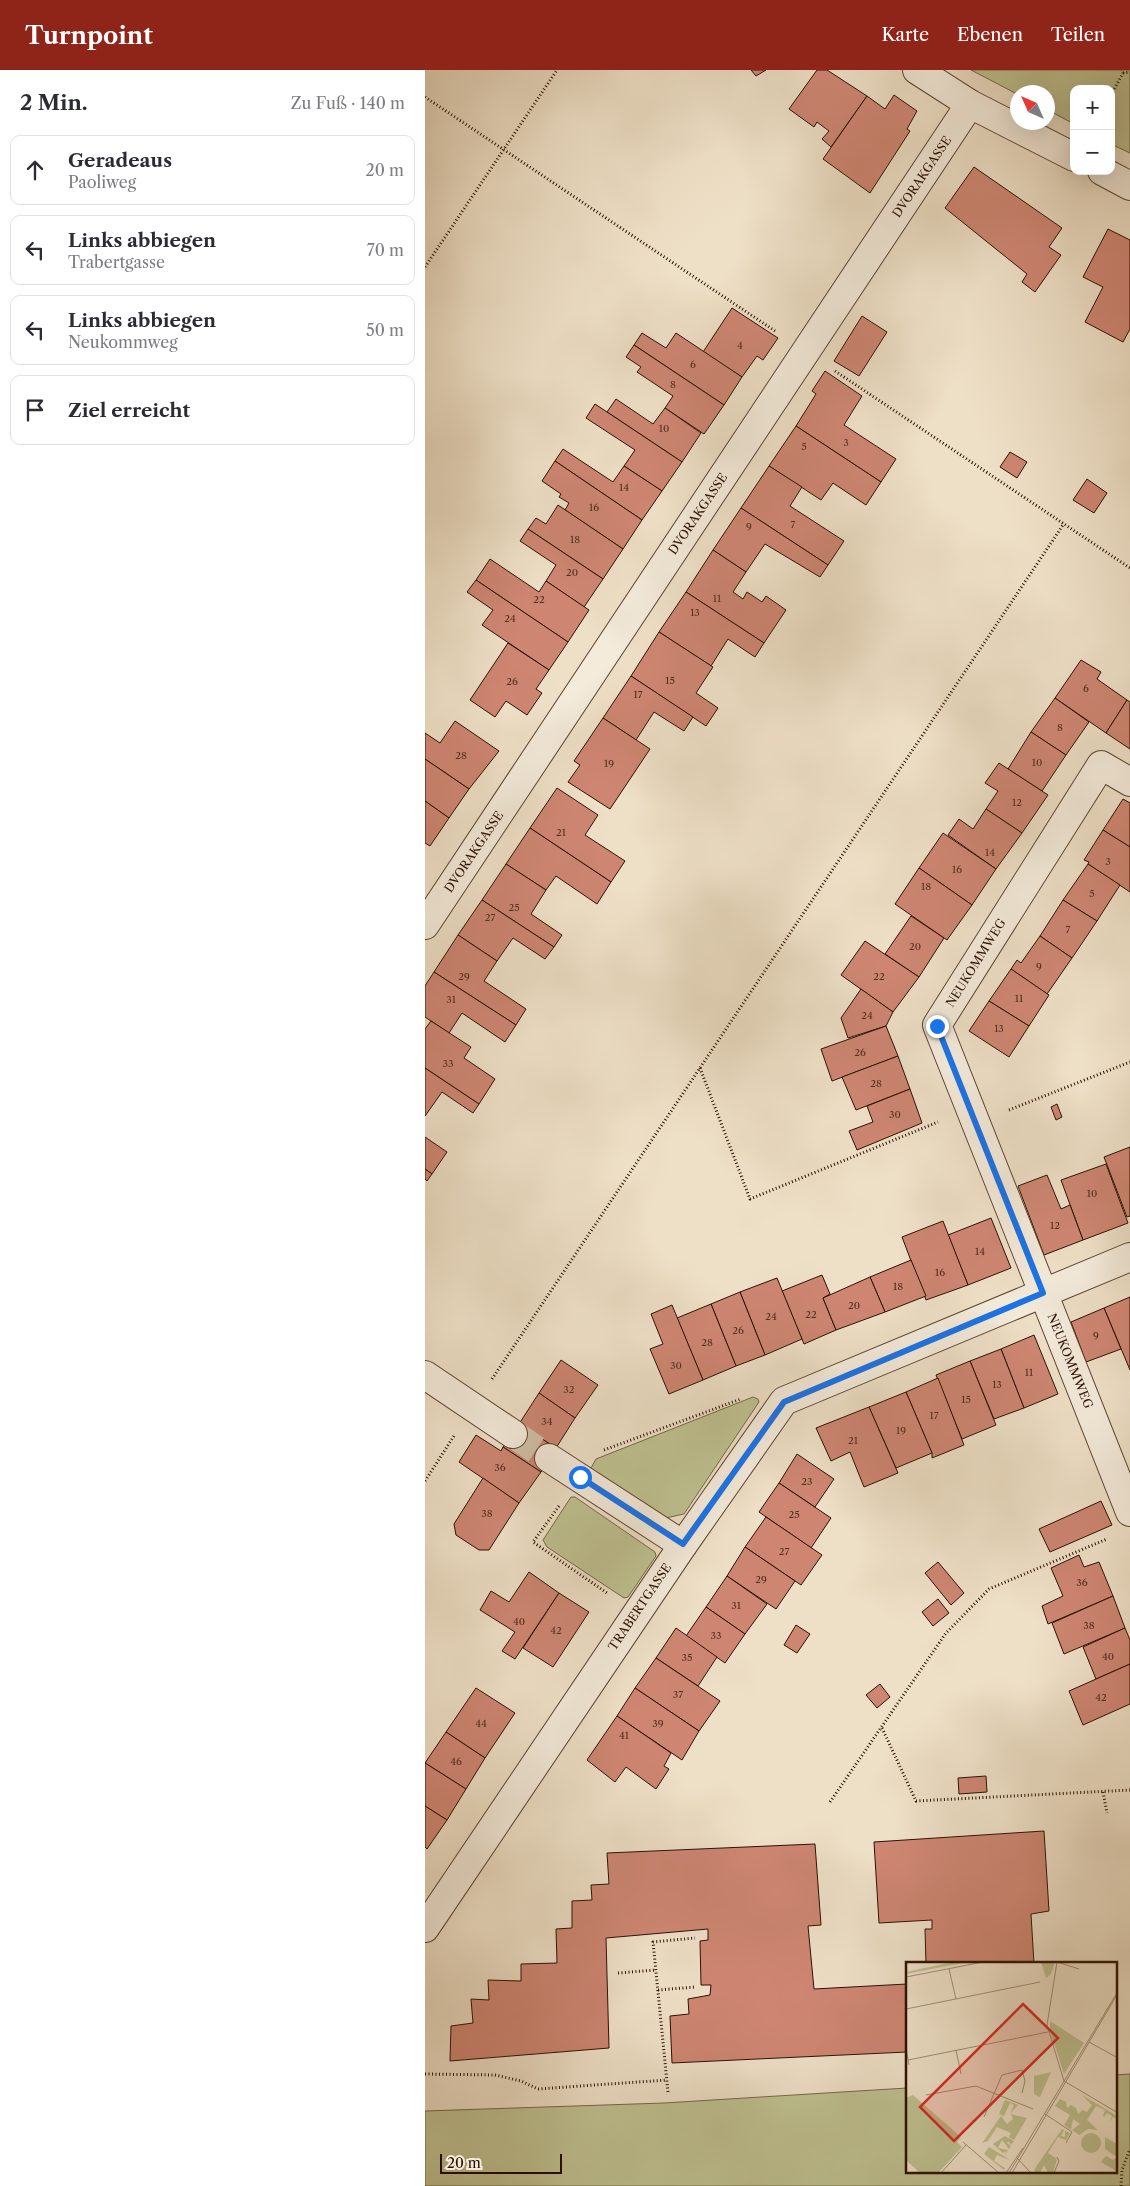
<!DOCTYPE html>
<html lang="de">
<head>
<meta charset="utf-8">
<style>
  body { margin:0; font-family:"Libre Caslon Text",serif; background:#f2f2f3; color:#2b2b33 }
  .controls { position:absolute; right:15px; top:15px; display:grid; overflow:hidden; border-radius:10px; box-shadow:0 5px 20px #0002 }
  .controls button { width:45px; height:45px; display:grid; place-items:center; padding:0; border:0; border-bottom:1px solid #e1e1e2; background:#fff; color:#2b2b33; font:25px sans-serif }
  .compass { position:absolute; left:585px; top:15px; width:45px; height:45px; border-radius:50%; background:#fff; box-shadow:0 5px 20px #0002; rotate:315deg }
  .scale { position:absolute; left:15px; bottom:12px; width:122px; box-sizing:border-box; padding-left:5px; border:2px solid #2b1000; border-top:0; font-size:14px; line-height:18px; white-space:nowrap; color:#2b1000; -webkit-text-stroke:4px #f4ebdb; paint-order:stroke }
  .stop { position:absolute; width:15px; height:15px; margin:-11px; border:4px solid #1a73e8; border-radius:50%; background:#fff }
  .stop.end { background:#1a73e8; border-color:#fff; box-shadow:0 1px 5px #0008 }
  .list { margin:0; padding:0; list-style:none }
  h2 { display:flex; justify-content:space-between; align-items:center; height:65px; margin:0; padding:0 20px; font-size:21px }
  h2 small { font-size:16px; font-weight:400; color:#7c7c81 }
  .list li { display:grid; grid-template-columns:32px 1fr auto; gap:15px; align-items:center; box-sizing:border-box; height:70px; margin:0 10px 10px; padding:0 10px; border:1px solid #e1e1e2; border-radius:10px }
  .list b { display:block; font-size:19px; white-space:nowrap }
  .list p { margin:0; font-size:16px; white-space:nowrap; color:#7c7c81 }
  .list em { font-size:16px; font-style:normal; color:#7c7c81 }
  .icon { flex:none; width:28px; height:28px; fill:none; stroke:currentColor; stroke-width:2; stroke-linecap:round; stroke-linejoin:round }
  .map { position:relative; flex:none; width:705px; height:2116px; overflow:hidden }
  header { display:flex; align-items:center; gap:30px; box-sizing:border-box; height:70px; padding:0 25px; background:#8f2418; color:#fff }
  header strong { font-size:24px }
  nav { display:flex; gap:28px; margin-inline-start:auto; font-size:18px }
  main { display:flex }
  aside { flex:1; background:#fff }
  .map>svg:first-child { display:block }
</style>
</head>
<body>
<header>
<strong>Turnpoint</strong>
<nav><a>Karte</a><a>Ebenen</a><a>Teilen</a></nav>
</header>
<main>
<aside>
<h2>2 Min.<small>Zu Fuß · 140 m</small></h2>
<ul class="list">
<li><svg class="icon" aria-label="ahead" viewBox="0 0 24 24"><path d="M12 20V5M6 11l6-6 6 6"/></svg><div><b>Geradeaus</b><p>Paoliweg</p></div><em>20 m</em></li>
<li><svg class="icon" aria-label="left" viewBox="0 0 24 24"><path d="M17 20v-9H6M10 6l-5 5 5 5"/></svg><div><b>Links abbiegen</b><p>Trabertgasse</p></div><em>70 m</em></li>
<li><svg class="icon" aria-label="left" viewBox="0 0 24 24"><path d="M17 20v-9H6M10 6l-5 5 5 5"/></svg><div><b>Links abbiegen</b><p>Neukommweg</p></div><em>50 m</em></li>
<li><svg class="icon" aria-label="arrive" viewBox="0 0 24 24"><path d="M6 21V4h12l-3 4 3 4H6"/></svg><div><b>Ziel erreicht</b></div></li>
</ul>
</aside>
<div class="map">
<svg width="705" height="2116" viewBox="0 0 705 2116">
  <rect width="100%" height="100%" fill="#eee0c7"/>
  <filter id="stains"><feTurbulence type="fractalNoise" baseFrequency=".004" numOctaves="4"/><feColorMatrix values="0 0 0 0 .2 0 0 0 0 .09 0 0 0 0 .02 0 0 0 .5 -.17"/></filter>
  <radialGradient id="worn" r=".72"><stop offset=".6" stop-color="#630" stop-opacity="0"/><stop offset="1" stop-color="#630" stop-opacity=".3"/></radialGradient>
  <g fill="#bfc191" stroke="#756848">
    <polygon points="546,0 705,0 705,83 686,74 686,19 649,19 649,54 623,40 622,22 592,22 592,24"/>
    <polygon points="328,1327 333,1329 334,1332 259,1444 236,1449 169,1402 166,1398 171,1389"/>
    <polygon points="146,1427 150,1427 230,1482 231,1486 203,1527 199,1528 122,1477 118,1470"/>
    <polygon points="705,2004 705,2116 0,2116 0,2041 239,2033 482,2018 482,2102 691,2102 691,2005"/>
  </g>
  <g fill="#ce8673" stroke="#2b1000">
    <polygon points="326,0 341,0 331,6"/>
    <polygon points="392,0 402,0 442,26 406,77 397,69 404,61 392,52 389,57 364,39"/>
    <polygon points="469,25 492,41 482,59 485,61 445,123 398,89 442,26 460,39"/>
    <polygon points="549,97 637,158 624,177 636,185 610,222 597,212 602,204 520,138"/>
    <polygon points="683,159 705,170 705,259 698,272 660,252 678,217 658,207"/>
    <polygon points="307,238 353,268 338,290 332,286 317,307 278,282"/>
    <polygon points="437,246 462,262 434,306 409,291"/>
    <polygon points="217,263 241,278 251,263 317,307 299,335 209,275"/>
    <polygon points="209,275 299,335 279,364 240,338 248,326 212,302 216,297 201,287"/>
    <polygon points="400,301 437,326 419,355 471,389 456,412 371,356 391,324 387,321"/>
    <polygon points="191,329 228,354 240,338 276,363 257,392 182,342"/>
    <polygon points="170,334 257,392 237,421 199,396 210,380 161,348"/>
    <polygon points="371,356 456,412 441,435 408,413 396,430 344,396"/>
    <polygon points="138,379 188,412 199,396 237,421 217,450 130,391"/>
    <polygon points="585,382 602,392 592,408 575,397"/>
    <polygon points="130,391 217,450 198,479 140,440 144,433 134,427 136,424 117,411"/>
    <polygon points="344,396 377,417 365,436 419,471 403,495 316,438"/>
    <polygon points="662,409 682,423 669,443 648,430"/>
    <polygon points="133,435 198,479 178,509 103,459 111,448 121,454"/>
    <polygon points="316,438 403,495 395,507 340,474 321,502 288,480"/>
    <polygon points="103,459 178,509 159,537 121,511 131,495 95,471"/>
    <polygon points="288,480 321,502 308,522 318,529 322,522 337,532 341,526 361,540 339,573 261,522"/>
    <polygon points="65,489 114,522 121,511 164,540 143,572 51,510"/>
    <polygon points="51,510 143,572 124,600 57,555 68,540 42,522"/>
    <polygon points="261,522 339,573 330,587 303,569 286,596 234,562"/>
    <polygon points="234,562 288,597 271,623 293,638 281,656 206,606"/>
    <polygon points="83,573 124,600 111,619 117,623 102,645 81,631 70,647 45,630"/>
    <polygon points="656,590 676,602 672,609 702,630 681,663 630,628"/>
    <polygon points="206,606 268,647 259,661 229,642 211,670 178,648"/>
    <polygon points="630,628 664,652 641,685 606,662"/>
    <polygon points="702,630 705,632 705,679 681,663"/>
    <polygon points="178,648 225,679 185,739 143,712 155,695 149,691"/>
    <polygon points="30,651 74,681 44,719 0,689 0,663 15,673"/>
    <polygon points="606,662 641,685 617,721 583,699"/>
    <polygon points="0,689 44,719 24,748 0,731"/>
    <polygon points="574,693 623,725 597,763 561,739 573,721 560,713"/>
    <polygon points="132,718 173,745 160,765 200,791 186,812 105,758"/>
    <polygon points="698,729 705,733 705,777 678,760"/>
    <polygon points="0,731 24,748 5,776 0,773"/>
    <polygon points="561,739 597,763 571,799 523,765 534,749 548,759"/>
    <polygon points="105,758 186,812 172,834 131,806 121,820 81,794"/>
    <polygon points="678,760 705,777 705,822 663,794 664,792 659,790"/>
    <polygon points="518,763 571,799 547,835 494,798"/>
    <polygon points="81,794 121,820 106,844 137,865 129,877 57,830"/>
    <polygon points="663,794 695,815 672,851 638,830"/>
    <polygon points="494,798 547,835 522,870 470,834"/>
    <polygon points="57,830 129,877 120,889 88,868 72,891 33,865"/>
    <polygon points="638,830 672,851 647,888 615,866"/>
    <polygon points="486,846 519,868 494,907 460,884"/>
    <polygon points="33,865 72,891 59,911 101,939 91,955 9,902"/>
    <polygon points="615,866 647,888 622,924 586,899 592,890 596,893"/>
    <polygon points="440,871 494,907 468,942 416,905"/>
    <polygon points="586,899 624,925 604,956 564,931"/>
    <polygon points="9,902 91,955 80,972 37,943 24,963 0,947 0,916"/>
    <polygon points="436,919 468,942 461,956 423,968 416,948"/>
    <polygon points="564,931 604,956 584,987 544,961"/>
    <polygon points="6,951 46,977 39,988 70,1009 54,1034 0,998 0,959"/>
    <polygon points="461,956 473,986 407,1011 396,979"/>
    <polygon points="473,986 485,1019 431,1040 417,1007"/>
    <polygon points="0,998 54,1034 48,1043 17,1022 0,1046"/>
    <polygon points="485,1019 497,1053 432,1080 424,1061 448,1052 442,1036"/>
    <polygon points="632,1034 637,1047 631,1050 626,1037"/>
    <polygon points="0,1067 22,1082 7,1104 0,1099"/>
    <polygon points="705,1077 705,1146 702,1147 679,1087"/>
    <polygon points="681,1094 703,1153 658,1170 636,1110"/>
    <polygon points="0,1099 7,1104 2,1111 0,1109"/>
    <polygon points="622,1105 636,1139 645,1135 658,1170 619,1185 593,1116"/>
    <polygon points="566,1148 586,1198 543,1215 523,1165"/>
    <polygon points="518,1151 543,1215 501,1230 477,1167"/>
    <polygon points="486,1190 501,1226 460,1242 445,1207"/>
    <polygon points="397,1205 405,1224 398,1228 411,1260 379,1274 357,1221"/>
    <polygon points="445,1207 460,1242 411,1260 398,1228"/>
    <polygon points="352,1208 377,1269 340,1285 315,1222"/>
    <polygon points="315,1222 340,1285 311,1296 286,1234"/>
    <polygon points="705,1227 705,1300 679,1238"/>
    <polygon points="286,1234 311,1296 278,1310 252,1248"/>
    <polygon points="247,1235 278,1310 244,1324 225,1279 238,1274 226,1244"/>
    <polygon points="679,1238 696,1279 661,1292 646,1252"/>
    <polygon points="609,1265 633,1324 599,1338 576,1279"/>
    <polygon points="576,1279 599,1338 569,1349 545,1291"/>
    <polygon points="136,1290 173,1315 150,1348 114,1323"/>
    <polygon points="545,1291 571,1355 537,1369 511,1305"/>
    <polygon points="513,1308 539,1375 507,1388 507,1383 481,1322"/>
    <polygon points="481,1322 507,1383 471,1398 444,1337"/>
    <polygon points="114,1323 150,1348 131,1378 94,1354"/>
    <polygon points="444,1337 473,1403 439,1417 425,1382 406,1391 391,1358"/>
    <polygon points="94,1354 131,1378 116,1402 78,1377"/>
    <polygon points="51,1365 76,1381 78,1377 116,1402 94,1433 34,1392"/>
    <polygon points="372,1384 409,1409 390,1437 354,1413"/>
    <polygon points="58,1408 94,1433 64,1480 54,1480 31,1465 29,1454"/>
    <polygon points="354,1413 406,1448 386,1478 334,1442"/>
    <polygon points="676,1431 687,1455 625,1482 614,1459"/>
    <polygon points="341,1447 397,1485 376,1515 320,1477"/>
    <polygon points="320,1477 370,1511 351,1539 302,1506"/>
    <polygon points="654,1485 659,1497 674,1492 688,1526 623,1554 617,1536 638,1526 626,1498"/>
    <polygon points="513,1492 539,1523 526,1535 500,1503"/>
    <polygon points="104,1502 134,1523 90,1589 77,1581 90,1562 55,1540 66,1521 84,1532"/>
    <polygon points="302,1506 342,1534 320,1564 281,1537"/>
    <polygon points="134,1523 164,1542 128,1597 98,1578"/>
    <polygon points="688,1526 700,1558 639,1584 627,1553"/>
    <polygon points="513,1529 524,1543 508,1556 497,1542"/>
    <polygon points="281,1537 320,1564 300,1593 261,1566"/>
    <polygon points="371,1555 385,1564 372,1583 359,1575"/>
    <polygon points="251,1558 292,1587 273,1616 231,1588"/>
    <polygon points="700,1558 705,1570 705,1594 671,1609 658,1577"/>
    <polygon points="231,1588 295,1631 274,1661 210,1618"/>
    <polygon points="705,1594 705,1634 658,1655 644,1621"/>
    <polygon points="455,1614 465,1627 452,1638 441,1625"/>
    <polygon points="51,1618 90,1643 60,1688 21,1662"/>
    <polygon points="210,1618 274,1661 257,1690 192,1646"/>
    <polygon points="192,1646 246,1683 239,1696 244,1699 231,1719 201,1697 190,1712 162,1690"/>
    <polygon points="21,1662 60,1688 41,1719 0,1693"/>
    <polygon points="0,1693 41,1719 22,1750 0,1736"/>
    <polygon points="561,1706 562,1722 534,1724 533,1708"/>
    <polygon points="0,1736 22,1750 2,1779 0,1777"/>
    <polygon points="619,1761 624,1841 606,1844 609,1894 501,1894 500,1859 507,1859 507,1850 454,1853 449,1772"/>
    <polygon points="390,1774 396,1855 383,1856 389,1919 482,1914 482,1982 247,1993 245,1946 264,1944 263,1929 285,1925 286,1915 276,1915 275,1871 283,1870 283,1859 181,1868 184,1978 25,1991 26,1956 48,1953 46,1929 64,1930 63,1910 96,1911 96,1894 132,1893 131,1859 147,1858 147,1831 167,1830 166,1815 184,1814 182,1783"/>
  </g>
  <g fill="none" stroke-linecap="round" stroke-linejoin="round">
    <polyline stroke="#d1c1a9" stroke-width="28" stroke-dasharray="28 14" stroke-linecap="butt" points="88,1364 124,1388"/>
    <defs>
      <g id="minor">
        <polyline points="492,0 545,34 649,87"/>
        <polyline points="677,101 705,116"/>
        <polyline points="705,712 676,695 512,955 705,1442"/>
        <polyline points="0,855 545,34"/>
        <polyline points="0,1305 88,1364"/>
        <polyline points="124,1388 258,1475"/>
        <polyline points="0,1858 258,1475 359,1331 705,1187"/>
      </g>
    </defs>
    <use href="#minor" stroke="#5c4432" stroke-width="30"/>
    <g stroke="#2b1000" stroke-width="3" stroke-dasharray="1 2.5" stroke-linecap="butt">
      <polyline points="698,3 705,2"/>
      <polyline points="686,25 698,3 697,0"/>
      <polyline points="0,27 350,261"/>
      <polyline points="0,197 132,0"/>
      <polyline points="410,301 705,498"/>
      <polyline points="275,998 325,1129 513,1052"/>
      <polyline points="584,1040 705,992"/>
      <polyline points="67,1309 638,455"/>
      <polyline points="179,1380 316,1329"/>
      <polyline points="0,1411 29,1366"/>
      <polyline points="134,1436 108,1472 182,1523"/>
      <polyline points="457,1658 491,1731 705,1720"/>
      <polyline points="678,1722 682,1743"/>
      <polyline points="405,1732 521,1563 564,1519 682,1469"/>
      <polyline points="193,1903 231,1900"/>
      <polyline points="233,1920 270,1917"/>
      <polyline points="0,2004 70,2005 96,2011 113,2019 242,2010"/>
      <polyline points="243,2022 228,1872 270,1868"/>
      <polyline points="696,2116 697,2100 705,2079"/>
    </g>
    <use href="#minor" stroke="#f4ebdb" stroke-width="28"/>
  </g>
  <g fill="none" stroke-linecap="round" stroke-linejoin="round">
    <polyline stroke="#1a73e8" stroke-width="6" points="155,1407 258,1474 359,1332 618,1223 512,956"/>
  </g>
  <g text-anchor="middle" stroke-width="4" stroke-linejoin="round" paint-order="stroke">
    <g font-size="10" fill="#542e1d">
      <text x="315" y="279">4</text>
      <text x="268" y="298">6</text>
      <text x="248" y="318">8</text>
      <text x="239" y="362">10</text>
      <text x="421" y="376">3</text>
      <text x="379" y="380">5</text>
      <text x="199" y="421">14</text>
      <text x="169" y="441">16</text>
      <text x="368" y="458">7</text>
      <text x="324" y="460">9</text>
      <text x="150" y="473">18</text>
      <text x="147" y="506">20</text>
      <text x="292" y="532">11</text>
      <text x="114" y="533">22</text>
      <text x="270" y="546">13</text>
      <text x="85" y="552">24</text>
      <text x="245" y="614">15</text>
      <text x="87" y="615">26</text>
      <text x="661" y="622">6</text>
      <text x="213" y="628">17</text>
      <text x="635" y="661">8</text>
      <text x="36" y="689">28</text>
      <text x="612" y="696">10</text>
      <text x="184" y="697">19</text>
      <text x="592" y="736">12</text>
      <text x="136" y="766">21</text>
      <text x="565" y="786">14</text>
      <text x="683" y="795">3</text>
      <text x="532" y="803">16</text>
      <text x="501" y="820">18</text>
      <text x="667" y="827">5</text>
      <text x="89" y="841">25</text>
      <text x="65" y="851">27</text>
      <text x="643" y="863">7</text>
      <text x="490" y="880">20</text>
      <text x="614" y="900">9</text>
      <text x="39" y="910">29</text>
      <text x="454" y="910">22</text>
      <text x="594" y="932">11</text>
      <text x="26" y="933">31</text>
      <text x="442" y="949">24</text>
      <text x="574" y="962">13</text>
      <text x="435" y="986">26</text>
      <text x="23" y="997">33</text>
      <text x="451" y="1017">28</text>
      <text x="470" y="1048">30</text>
      <text x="667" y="1127">10</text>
      <text x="630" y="1159">12</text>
      <text x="555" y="1185">14</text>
      <text x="515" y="1206">16</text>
      <text x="473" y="1220">18</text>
      <text x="429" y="1239">20</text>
      <text x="386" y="1248">22</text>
      <text x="346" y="1250">24</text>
      <text x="313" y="1264">26</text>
      <text x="671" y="1269">9</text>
      <text x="282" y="1276">28</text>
      <text x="251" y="1299">30</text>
      <text x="604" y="1306">11</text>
      <text x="572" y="1318">13</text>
      <text x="144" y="1323">32</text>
      <text x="541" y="1333">15</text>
      <text x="509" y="1349">17</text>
      <text x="122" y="1355">34</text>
      <text x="476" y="1364">19</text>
      <text x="428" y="1374">21</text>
      <text x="75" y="1401">36</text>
      <text x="382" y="1415">23</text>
      <text x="62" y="1447">38</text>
      <text x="369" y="1448">25</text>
      <text x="359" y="1485">27</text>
      <text x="336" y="1513">29</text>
      <text x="657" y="1516">36</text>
      <text x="311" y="1539">31</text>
      <text x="94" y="1555">40</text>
      <text x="664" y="1559">38</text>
      <text x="131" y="1564">42</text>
      <text x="291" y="1569">33</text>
      <text x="683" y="1590">40</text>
      <text x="262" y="1591">35</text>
      <text x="253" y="1628">37</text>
      <text x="676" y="1631">42</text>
      <text x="56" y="1657">44</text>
      <text x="233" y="1657">39</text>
      <text x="199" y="1669">41</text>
      <text x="31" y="1695">46</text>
    </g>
    <g font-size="12" fill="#2b1000" stroke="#f4ebdb">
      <text transform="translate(497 107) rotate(-56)" y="4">DVORAKGASSE</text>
      <text transform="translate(273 444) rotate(-56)" y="4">DVORAKGASSE</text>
      <text transform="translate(49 782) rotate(-56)" y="4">DVORAKGASSE</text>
      <text transform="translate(551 893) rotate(-58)" y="4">NEUKOMMWEG</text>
      <text transform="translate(645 1291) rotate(68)" y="4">NEUKOMMWEG</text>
      <text transform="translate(215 1537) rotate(-56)" y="4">TRABERTGASSE</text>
    </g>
  </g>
  <g transform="translate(481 1892)">
    <rect width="211" height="211" fill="#eee0c7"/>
    <path d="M 47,0 L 62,0 L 0,12 L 0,10 ZM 135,0 L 149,0 L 145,12 L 140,16 ZM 144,59 L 178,81 L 158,112 L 144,68 ZM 145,110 L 134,135 L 128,132 L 128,114 ZM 7,133 L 55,175 L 51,180 L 56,185 L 32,211 L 14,211 L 0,198 L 0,136 ZM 176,133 L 211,154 L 211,157 L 207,155 L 204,160 L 206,154 L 201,151 L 198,155 L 202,159 L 197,154 L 199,148 L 190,144 L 181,158 L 192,168 L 182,167 L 173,173 L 166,168 L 174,162 L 170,159 L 167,157 L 165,168 L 158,163 L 164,153 L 149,144 L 154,137 L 160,140 L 161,146 L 165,143 L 170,146 L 172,152 L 177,148 L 181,150 L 186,143 ZM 99,138 L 112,143 L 104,152 L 108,143 L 104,141 L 98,154 L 93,152 ZM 105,152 L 121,156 L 108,178 L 103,175 L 105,171 L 91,165 L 82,179 L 76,181 L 95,154 L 101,162 L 107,157 ZM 156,167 L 158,168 L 155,174 L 159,175 L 159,169 L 164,171 L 160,178 L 152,175 L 142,191 L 151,197 L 147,211 L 142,211 L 138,203 L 134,211 L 130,211 L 128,208 ZM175 181a10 10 0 1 1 20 0a10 10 0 1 1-20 0ZM 99,174 L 108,179 L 105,183 L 102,179 L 101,181 L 105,184 L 103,187 L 96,178 L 92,186 L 102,188 L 99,193 L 100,189 L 97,191 L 87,182 ZM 199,175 L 211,182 L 210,209 L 195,200 L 200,194 L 207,198 L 211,195 L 199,187 ZM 83,185 L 104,198 L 91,193 L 88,199 L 99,206 L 98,208 L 78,192 Z" fill="#bfc191"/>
    <path fill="none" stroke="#a08d77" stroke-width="1" d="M 151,0 L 141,63 L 158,119 L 212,151M 151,0 L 173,7M 43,7 L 50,37M 0,15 L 77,0M 0,47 L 134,20M 183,80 L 212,96M 0,86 L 3,103M 50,88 L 55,112M 2,98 L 142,70M 20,133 L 70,124 L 127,147M 139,152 L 166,170 L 160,181M 78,155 L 96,113 L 116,108 L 119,119 L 116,131M 57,180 L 93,211M 112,197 L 125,211M 35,211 L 60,183M 100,211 L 117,186M 103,211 L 212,29M 106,211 L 212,31M 148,211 L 153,199 L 151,195"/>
    <path fill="#d62828" fill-opacity="0.15" stroke="#d62828" stroke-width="2.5" d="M 117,42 L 152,76 L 48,179 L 14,145 Z"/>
    <rect width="211" height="211" fill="none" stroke="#2b1000" stroke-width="2.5"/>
  </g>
  <rect width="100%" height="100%" filter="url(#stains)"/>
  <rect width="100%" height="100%" fill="url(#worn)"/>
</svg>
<div class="controls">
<button>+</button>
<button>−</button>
</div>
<svg class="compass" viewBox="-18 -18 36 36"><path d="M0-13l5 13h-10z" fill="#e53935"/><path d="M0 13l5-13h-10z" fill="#7c7c81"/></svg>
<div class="scale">20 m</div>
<div class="stop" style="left:155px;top:1407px"></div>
<div class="stop end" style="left:512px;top:956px"></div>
</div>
</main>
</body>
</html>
